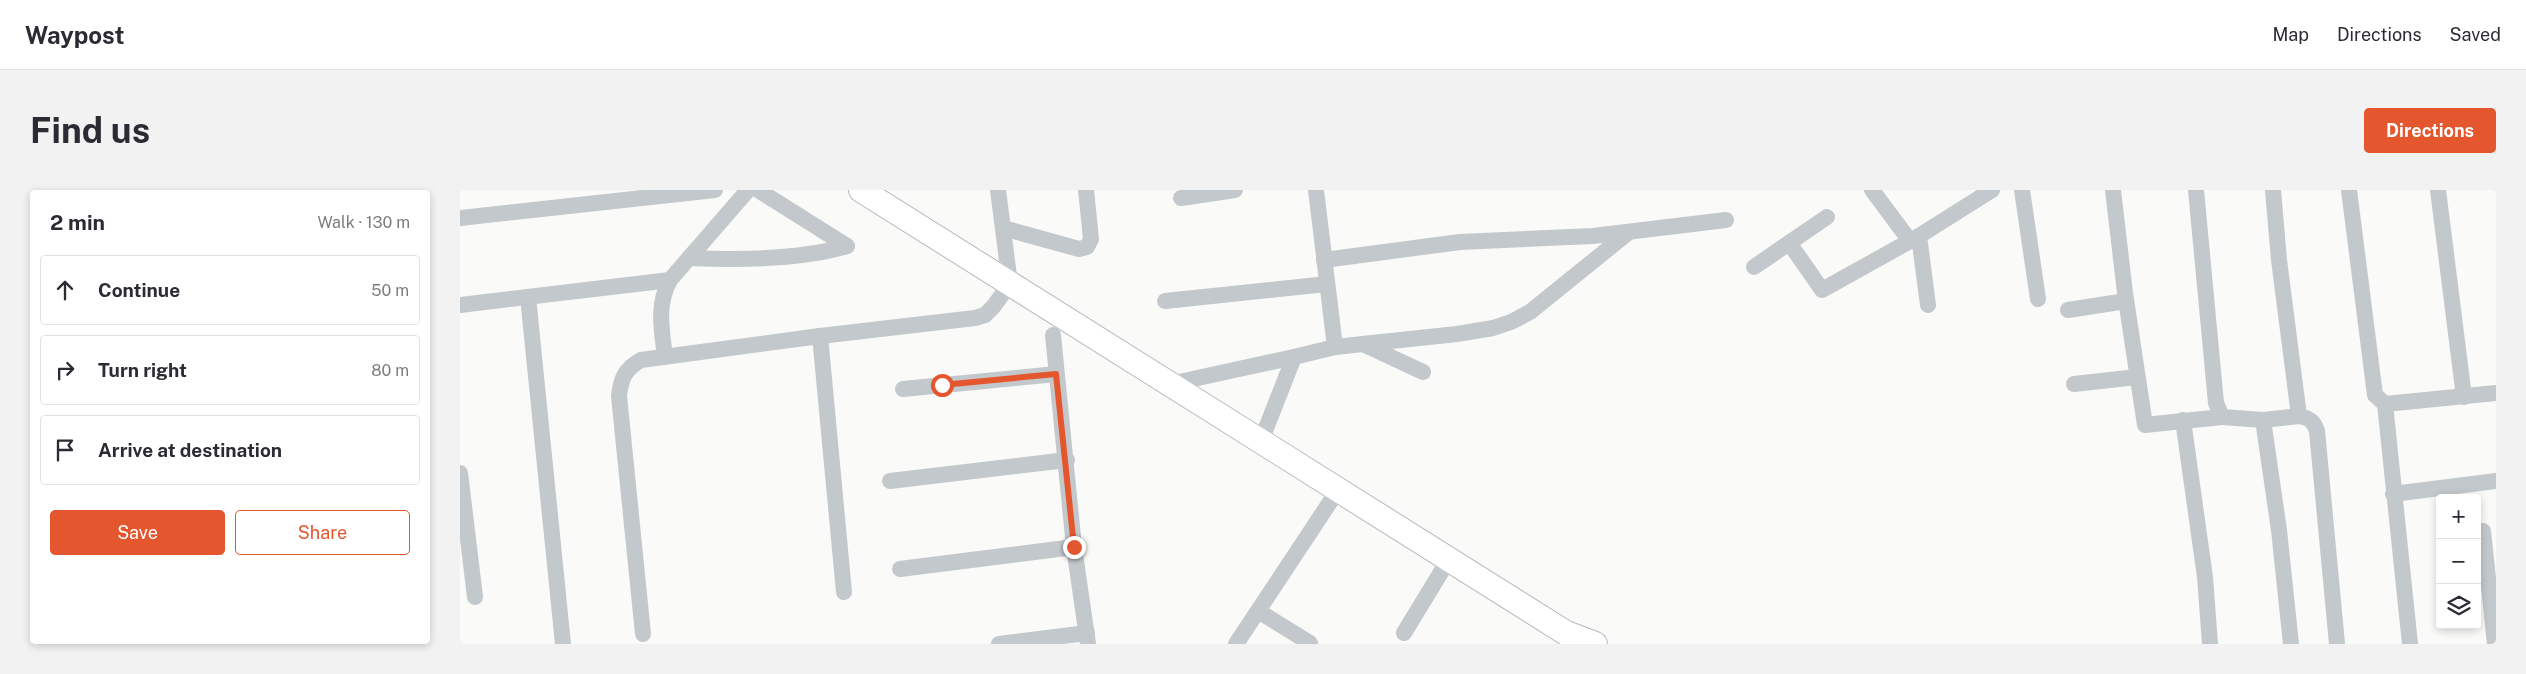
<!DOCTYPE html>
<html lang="en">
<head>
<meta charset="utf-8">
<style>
  body { margin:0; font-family:"Public Sans",sans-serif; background:#f2f2f3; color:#2b2b33 }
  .controls { position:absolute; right:15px; bottom:15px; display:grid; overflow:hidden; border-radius:5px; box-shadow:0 2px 8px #0003 }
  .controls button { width:45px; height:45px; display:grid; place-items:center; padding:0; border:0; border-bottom:1px solid #e1e1e2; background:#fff; color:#2b2b33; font:25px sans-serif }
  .stop { position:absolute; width:15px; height:15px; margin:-11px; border:4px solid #e4572e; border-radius:50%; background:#fff }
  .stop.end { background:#e4572e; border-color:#fff; box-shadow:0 1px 5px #0008 }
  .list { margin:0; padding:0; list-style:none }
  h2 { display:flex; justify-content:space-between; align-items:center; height:65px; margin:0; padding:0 20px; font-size:21px }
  h2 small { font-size:16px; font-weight:400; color:#7c7c81 }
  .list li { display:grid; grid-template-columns:32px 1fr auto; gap:15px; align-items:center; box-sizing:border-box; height:70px; margin:0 10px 10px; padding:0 10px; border:1px solid #e1e1e2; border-radius:5px }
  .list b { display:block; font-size:19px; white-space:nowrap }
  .list em { font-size:16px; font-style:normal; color:#7c7c81 }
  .actions { display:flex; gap:10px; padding:15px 20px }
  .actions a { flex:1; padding:11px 0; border:1px solid #e4572e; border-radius:5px; text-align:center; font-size:18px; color:#e4572e }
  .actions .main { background:#e4572e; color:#fff }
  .icon { flex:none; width:28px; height:28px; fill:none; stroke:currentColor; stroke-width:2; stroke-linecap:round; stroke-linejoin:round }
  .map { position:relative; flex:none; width:2036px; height:454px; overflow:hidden; border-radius:5px }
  header { display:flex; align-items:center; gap:30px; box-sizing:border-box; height:70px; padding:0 25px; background:#fff; border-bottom:1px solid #e1e1e2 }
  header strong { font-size:24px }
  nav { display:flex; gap:28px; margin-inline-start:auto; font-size:18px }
  .intro { display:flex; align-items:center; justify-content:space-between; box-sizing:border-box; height:120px; padding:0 30px }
  h1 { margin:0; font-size:35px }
  .button { padding:12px 22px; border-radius:5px; background:#e4572e; color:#fff; font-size:18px; font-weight:700 }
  main { display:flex; gap:30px; padding:0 30px }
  aside { flex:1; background:#fff; border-radius:5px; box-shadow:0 2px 8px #0003 }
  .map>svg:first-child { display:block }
</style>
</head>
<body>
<header>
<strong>Waypost</strong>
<nav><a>Map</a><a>Directions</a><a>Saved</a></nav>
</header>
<div class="intro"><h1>Find us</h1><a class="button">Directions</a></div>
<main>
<aside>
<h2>2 min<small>Walk · 130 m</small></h2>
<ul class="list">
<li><svg class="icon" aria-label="ahead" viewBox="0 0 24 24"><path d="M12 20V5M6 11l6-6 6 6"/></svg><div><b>Continue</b></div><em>50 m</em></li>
<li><svg class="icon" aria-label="right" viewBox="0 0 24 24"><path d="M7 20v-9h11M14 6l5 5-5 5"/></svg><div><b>Turn right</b></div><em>80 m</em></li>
<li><svg class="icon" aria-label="arrive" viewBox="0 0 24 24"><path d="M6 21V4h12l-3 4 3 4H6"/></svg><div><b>Arrive at destination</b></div></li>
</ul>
<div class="actions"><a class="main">Save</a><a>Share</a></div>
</aside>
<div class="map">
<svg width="2036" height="454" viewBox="0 0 2036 454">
  <rect width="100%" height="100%" fill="#fafaf8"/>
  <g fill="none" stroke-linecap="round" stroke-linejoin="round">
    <defs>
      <polyline id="secondary" points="401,0 1106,443 1135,454"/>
    </defs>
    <use href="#secondary" stroke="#b3babf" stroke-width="26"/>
    <g stroke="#c3c8cc" stroke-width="16">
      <polyline points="298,0 387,56"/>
      <polyline points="856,0 875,157"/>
      <polyline points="1412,0 1450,51"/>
      <polyline points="1562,0 1578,109"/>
      <polyline points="1653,0 1665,103 1685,235 1762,227"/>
      <polyline points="1736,0 1756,213 1762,227 1803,230 1839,226 1819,70 1813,0"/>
      <polyline points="1889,0 1915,205 1925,214"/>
      <polyline points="1978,0 2004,207"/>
      <polyline points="721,8 775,0"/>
      <polyline points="0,28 255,0"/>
      <polyline points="543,38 619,59 627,57 631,49 626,0"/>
      <polyline points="1330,54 1362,100 1459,46"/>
      <path d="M 229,68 C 277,70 341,70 387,56"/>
      <polyline points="864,70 1000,52 1133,46 1266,30"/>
      <polyline points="1294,77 1367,27"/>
      <polyline points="68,107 103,454"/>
      <polyline points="705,111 867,94"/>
      <polyline points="0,115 210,90"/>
      <polyline points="1468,115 1459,46 1532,0"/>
      <polyline points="1608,120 1666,111"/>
      <polyline points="593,145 614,357 628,454"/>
      <polyline points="360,146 384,402"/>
      <polyline points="903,154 997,144 1033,138 1051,132 1070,122 1169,42"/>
      <path d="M 205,167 C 202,140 196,116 210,90 L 288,0"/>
      <polyline points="710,194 834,167"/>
      <polyline points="1614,194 1677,187"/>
      <polyline points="443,199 596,184"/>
      <path d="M 1839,226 C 1849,228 1854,231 1857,241 L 1877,454"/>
      <polyline points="1723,230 1745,387 1750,454"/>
      <polyline points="1803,230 1819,340 1831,454"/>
      <polyline points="801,251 834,167 875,157 903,154 963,182"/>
      <polyline points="0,283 15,407"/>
      <polyline points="430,291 607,270"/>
      <polyline points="1933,304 2036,291"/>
      <polyline points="2023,341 2035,454"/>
      <polyline points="440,379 614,357"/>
      <polyline points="798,421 850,453"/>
      <polyline points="944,443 989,369"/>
      <path d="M 183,444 L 159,206 C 161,188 165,179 181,170 L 360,146 L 515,128 L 525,125 L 533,117 L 550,94 L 538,0"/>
      <polyline points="539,454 627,443"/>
      <polyline points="776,454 878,300"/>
      <polyline points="1950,454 1925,214 2036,203"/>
    </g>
    <use href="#secondary" stroke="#fff" stroke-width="24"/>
  </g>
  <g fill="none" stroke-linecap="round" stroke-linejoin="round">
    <polyline stroke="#e4572e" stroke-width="6" points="482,195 596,184 614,357"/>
  </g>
</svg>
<div class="controls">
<button>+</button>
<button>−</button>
<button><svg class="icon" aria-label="layers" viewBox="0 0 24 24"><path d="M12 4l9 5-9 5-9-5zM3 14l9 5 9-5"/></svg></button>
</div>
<div class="stop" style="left:482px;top:195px"></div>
<div class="stop end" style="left:614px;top:357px"></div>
</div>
</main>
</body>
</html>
